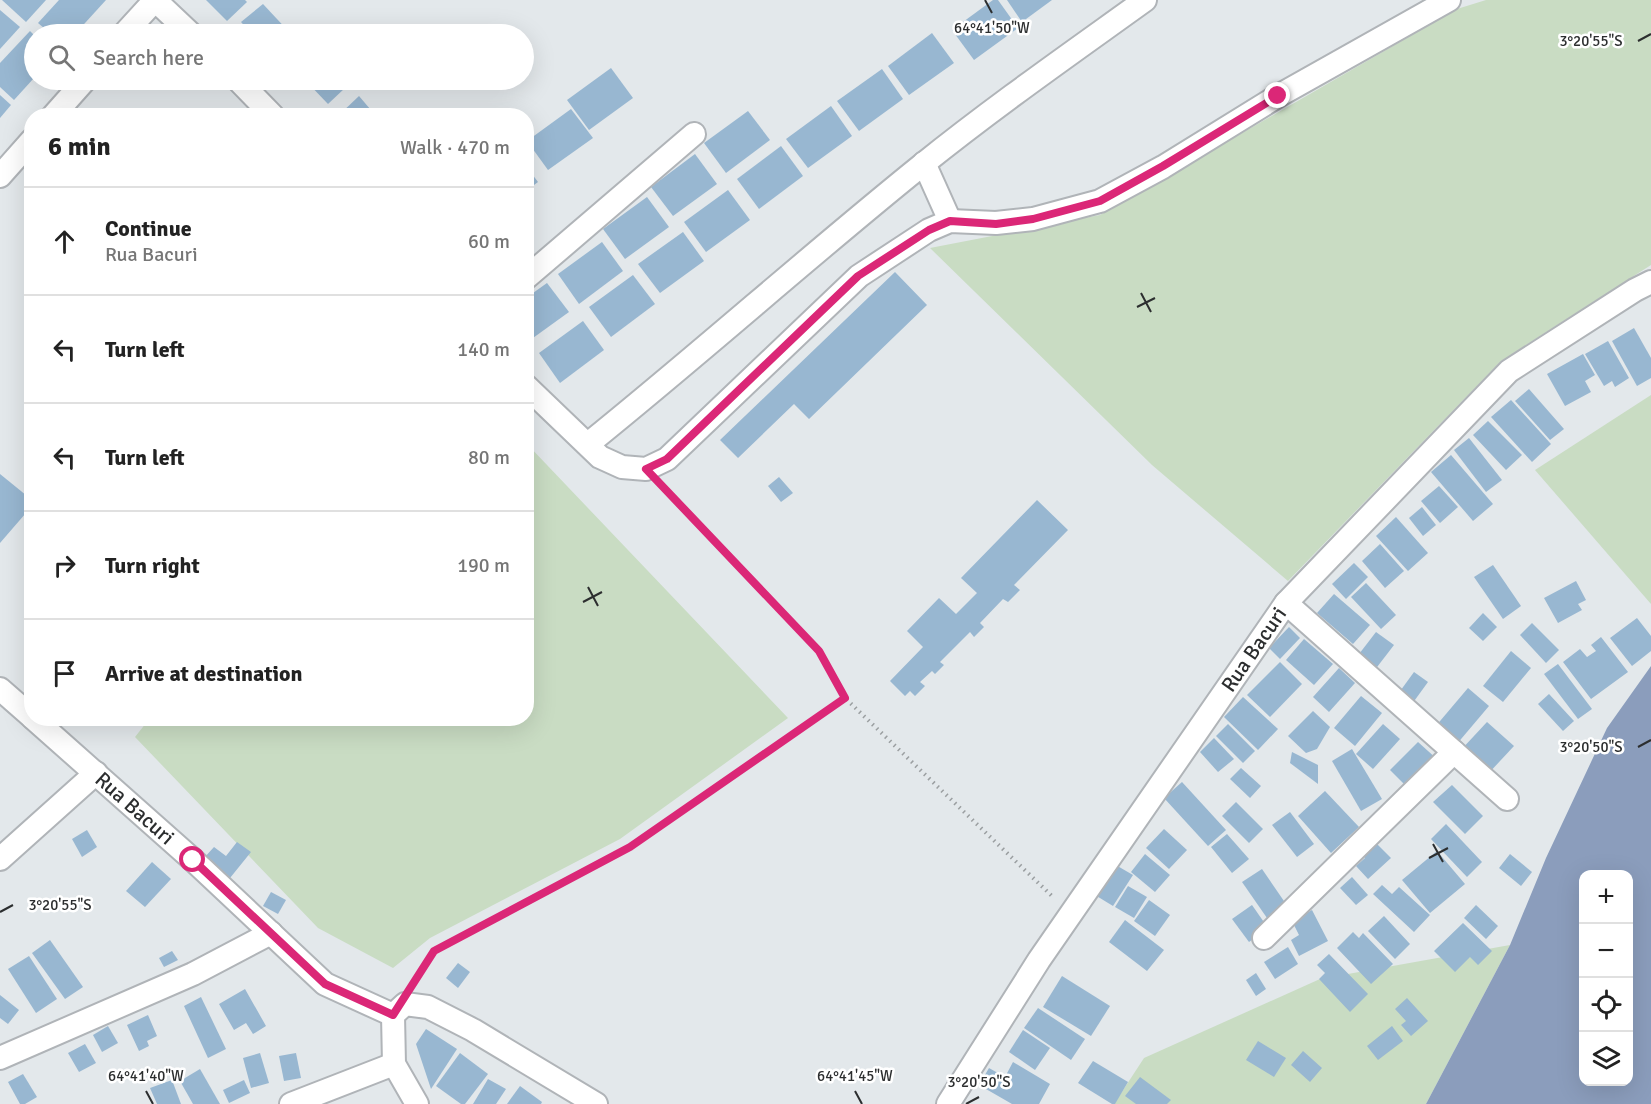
<!DOCTYPE html>
<html lang="en">
<head>
<meta charset="utf-8">
<style>
  body { margin:0; font-family:Signika,sans-serif; background:#f6f6f6; color:#222 }
  .controls { position:absolute; right:18px; bottom:18px; display:grid; overflow:hidden; border-radius:12px; box-shadow:0 6px 24px #0002 }
  .controls button { width:54px; height:54px; display:grid; place-items:center; padding:0; border:0; border-bottom:2px solid #e0e0e0; background:#fff; color:#222; font:30px sans-serif }
  .stop { position:absolute; width:18px; height:18px; margin:-14px; border:4px solid #db2777; border-radius:50%; background:#fff }
  .stop.end { background:#db2777; border-color:#fff; box-shadow:0 2px 6px #0008 }
  .list { margin:0; padding:0; list-style:none }
  h2 { display:flex; justify-content:space-between; align-items:center; height:78px; margin:0; padding:0 24px; font-size:26px }
  h2 small { font-size:20px; font-weight:400; color:#767676 }
  .list li { display:grid; grid-template-columns:39px 1fr auto; gap:18px; align-items:center; box-sizing:border-box; height:108px; padding:0 24px; border-top:2px solid #e0e0e0 }
  .list b { display:block; font-size:22px; white-space:nowrap }
  .list p { margin:0; font-size:20px; white-space:nowrap; color:#767676 }
  .list em { font-size:20px; font-style:normal; color:#767676 }
  .icon { flex:none; width:33px; height:33px; fill:none; stroke:currentColor; stroke-width:2; stroke-linecap:round; stroke-linejoin:round }
  .map { position:relative; flex:none; width:1651px; height:1104px; overflow:hidden }
  .search { position:absolute; background:#fff; box-shadow:0 6px 24px #0002; left:24px; top:24px; width:510px; height:66px; display:flex; align-items:center; gap:15px; box-sizing:border-box; padding:0 21px; border-radius:33px; color:#767676; font-size:22px }
  .panel { position:absolute; background:#fff; box-shadow:0 6px 24px #0002; left:24px; top:108px; width:510px; height:618px; border-radius:24px }
  .map>svg:first-child { display:block }
</style>
</head>
<body>
<div class="map">
<svg width="1651" height="1104" viewBox="0 0 1651 1104">
  <rect width="100%" height="100%" fill="#e3e8eb"/>
  <g fill="#c9dcc3">
    <polygon points="1486,0 1651,0 1651,265 1501,361 1288,581 1152,465 930,248 1100,215 1457,9"/>
    <polygon points="1651,395 1651,604 1535,470"/>
    <polygon points="527,444 788,718 620,839 430,938 393,968 318,928 135,737 150,718 526,718"/>
    <polygon points="1510,945 1426,1104 1114,1104 1144,1058 1320,979"/>
  </g>
  <path fill="#8b9dbc" fill-rule="evenodd" d="M 1651,666 L 1651,1104 L 1426,1104 L 1510,945 L 1546,858 L 1607,728 ZM 1584,874 L 1628,874 L 1628,1082 L 1584,1082 Z"/>
  <g fill="#98b7d1">
    <polygon points="2,0 46,0 26,22"/>
    <polygon points="59,0 106,0 75,34 51,34 38,23"/>
    <polygon points="206,0 245,0 247,2 227,21"/>
    <polygon points="993,0 998,0 1018,28 974,60 952,30"/>
    <polygon points="1007,0 1052,0 1022,22"/>
    <polygon points="263,4 291,34 252,34 241,22"/>
    <polygon points="0,10 20,27 0,49"/>
    <polygon points="30,31 34,35 34,78 14,100 0,87 0,63"/>
    <polygon points="932,33 954,63 909,95 888,66"/>
    <polygon points="611,68 633,98 589,130 567,100"/>
    <polygon points="882,69 903,99 859,131 837,101"/>
    <polygon points="305,80 337,80 345,88 328,104"/>
    <polygon points="0,95 11,105 0,118"/>
    <polygon points="359,96 376,116 338,116"/>
    <polygon points="831,106 852,136 808,168 786,139"/>
    <polygon points="571,109 593,138 548,170 527,141"/>
    <polygon points="748,111 770,140 726,173 704,143"/>
    <polygon points="781,146 803,176 759,209 737,179"/>
    <polygon points="695,154 717,184 673,216 651,187"/>
    <polygon points="526,166 538,182 526,191"/>
    <polygon points="728,190 750,220 706,252 684,222"/>
    <polygon points="647,197 669,227 625,259 603,229"/>
    <polygon points="683,232 704,261 660,293 638,264"/>
    <polygon points="602,242 623,271 579,304 558,274"/>
    <polygon points="895,272 927,305 809,419 794,404 738,458 720,440"/>
    <polygon points="633,275 655,304 611,337 589,307"/>
    <polygon points="547,283 569,312 526,343 526,298"/>
    <polygon points="583,321 604,350 560,383 539,353"/>
    <polygon points="1634,328 1651,358 1651,378 1637,386 1612,341"/>
    <polygon points="1608,341 1629,378 1615,387 1612,381 1604,386 1585,354"/>
    <polygon points="1583,354 1595,375 1585,381 1591,392 1565,406 1547,374"/>
    <polygon points="1529,389 1564,429 1550,440 1515,401"/>
    <polygon points="1511,400 1551,444 1532,462 1491,417"/>
    <polygon points="1488,421 1522,455 1506,470 1473,435"/>
    <polygon points="1469,438 1502,480 1486,492 1454,450"/>
    <polygon points="1451,455 1493,504 1473,521 1431,472"/>
    <polygon points="0,474 32,500 32,506 0,543"/>
    <polygon points="779,477 793,493 781,502 768,486"/>
    <polygon points="1439,486 1458,507 1440,523 1421,501"/>
    <polygon points="1037,500 1068,530 1014,585 1020,590 1008,602 1003,599 980,623 984,627 974,637 970,632 940,662 944,665 935,674 932,671 920,682 925,686 915,696 910,691 905,696 890,681 923,647 907,631 939,598 956,614 977,593 961,578"/>
    <polygon points="1422,507 1436,525 1423,536 1409,518"/>
    <polygon points="1396,517 1428,553 1408,571 1376,536"/>
    <polygon points="1380,544 1404,571 1385,588 1362,561"/>
    <polygon points="1354,563 1368,577 1346,599 1332,584"/>
    <polygon points="1493,565 1521,606 1503,619 1474,577"/>
    <polygon points="1576,581 1586,600 1578,604 1582,610 1558,623 1544,598"/>
    <polygon points="1366,583 1396,615 1381,629 1351,597"/>
    <polygon points="1334,594 1370,625 1353,644 1317,613"/>
    <polygon points="1483,613 1497,627 1483,641 1469,628"/>
    <polygon points="1637,618 1651,636 1651,651 1632,666 1610,638"/>
    <polygon points="1532,623 1559,650 1546,663 1520,635"/>
    <polygon points="1289,627 1300,638 1280,659 1269,648"/>
    <polygon points="1376,632 1394,645 1374,671 1356,658"/>
    <polygon points="1601,637 1628,672 1591,699 1563,662 1580,649 1587,657 1596,651 1591,645"/>
    <polygon points="1304,639 1333,664 1314,685 1286,660"/>
    <polygon points="1511,651 1531,668 1503,702 1483,686"/>
    <polygon points="1280,662 1302,684 1270,717 1247,695"/>
    <polygon points="1558,664 1592,709 1578,719 1544,674"/>
    <polygon points="1339,668 1355,683 1329,712 1313,697"/>
    <polygon points="1414,672 1428,682 1412,704 1398,694"/>
    <polygon points="1468,688 1489,706 1456,745 1435,727"/>
    <polygon points="1549,694 1574,721 1563,731 1538,704"/>
    <polygon points="1361,696 1382,713 1355,746 1334,728"/>
    <polygon points="1243,697 1278,729 1258,750 1224,717"/>
    <polygon points="1313,711 1330,727 1317,749 1306,753 1288,736"/>
    <polygon points="1487,722 1514,746 1487,775 1460,751"/>
    <polygon points="1228,724 1255,751 1243,763 1216,736"/>
    <polygon points="1383,724 1400,739 1373,769 1356,754"/>
    <polygon points="1214,738 1234,759 1218,772 1200,752"/>
    <polygon points="1418,742 1438,760 1409,789 1390,770"/>
    <polygon points="1352,749 1382,799 1361,811 1332,761"/>
    <polygon points="1292,752 1318,765 1318,784 1290,763"/>
    <polygon points="1241,768 1261,786 1250,798 1230,779"/>
    <polygon points="1182,782 1226,830 1208,846 1164,798"/>
    <polygon points="1452,785 1483,816 1465,834 1433,802"/>
    <polygon points="1325,791 1359,827 1331,853 1298,816"/>
    <polygon points="1236,802 1263,829 1249,843 1222,816"/>
    <polygon points="1290,812 1314,844 1297,857 1272,825"/>
    <polygon points="1446,824 1482,862 1467,877 1431,839"/>
    <polygon points="1164,829 1187,850 1169,869 1146,848"/>
    <polygon points="87,830 97,847 82,857 72,839"/>
    <polygon points="1227,834 1249,859 1232,873 1211,847"/>
    <polygon points="1372,839 1391,858 1368,879 1356,866 1365,858 1359,851"/>
    <polygon points="237,842 251,852 230,878 204,858 214,847 226,856"/>
    <polygon points="1437,851 1465,884 1430,913 1402,880"/>
    <polygon points="1145,854 1170,875 1155,892 1131,872"/>
    <polygon points="1510,854 1532,872 1521,886 1499,868"/>
    <polygon points="152,862 171,879 145,907 126,891"/>
    <polygon points="1114,864 1133,875 1113,906 1095,895"/>
    <polygon points="1262,869 1286,904 1267,918 1242,882"/>
    <polygon points="1352,877 1368,895 1356,905 1340,888"/>
    <polygon points="1382,885 1392,894 1399,887 1430,915 1414,932 1373,894"/>
    <polygon points="1128,886 1147,897 1134,918 1115,907"/>
    <polygon points="271,892 286,900 278,914 263,906"/>
    <polygon points="1149,900 1170,915 1155,936 1134,921"/>
    <polygon points="1252,905 1268,928 1249,942 1232,919"/>
    <polygon points="1476,905 1498,926 1486,939 1464,918"/>
    <polygon points="1312,910 1328,941 1299,956 1291,940 1299,935 1292,921"/>
    <polygon points="1384,916 1410,944 1395,959 1368,931"/>
    <polygon points="1125,920 1164,950 1147,971 1109,942"/>
    <polygon points="1463,923 1492,951 1478,965 1470,957 1455,972 1434,951"/>
    <polygon points="1353,932 1359,938 1363,933 1393,964 1371,984 1337,948"/>
    <polygon points="50,940 83,987 65,999 32,953"/>
    <polygon points="1288,947 1298,964 1275,979 1264,962"/>
    <polygon points="172,951 178,960 164,967 159,958"/>
    <polygon points="1329,954 1368,994 1350,1012 1319,979 1325,973 1317,965"/>
    <polygon points="29,956 57,999 36,1013 8,969"/>
    <polygon points="458,963 470,972 458,988 446,978"/>
    <polygon points="1256,973 1266,989 1256,996 1246,980"/>
    <polygon points="1062,976 1110,1006 1091,1036 1043,1007"/>
    <polygon points="245,989 266,1026 253,1034 246,1023 234,1030 219,1004"/>
    <polygon points="0,995 19,1010 8,1024 0,1018"/>
    <polygon points="201,997 226,1049 208,1058 184,1006"/>
    <polygon points="1407,998 1428,1021 1411,1036 1401,1025 1406,1021 1395,1009"/>
    <polygon points="1038,1008 1085,1039 1071,1060 1024,1028"/>
    <polygon points="148,1015 157,1036 147,1041 149,1046 139,1051 127,1025"/>
    <polygon points="108,1026 118,1043 102,1052 93,1035"/>
    <polygon points="1392,1026 1403,1041 1378,1060 1367,1046"/>
    <polygon points="426,1029 457,1049 431,1089 416,1044"/>
    <polygon points="1023,1030 1050,1048 1035,1070 1009,1052"/>
    <polygon points="1258,1041 1286,1058 1274,1077 1246,1060"/>
    <polygon points="85,1044 96,1063 79,1072 68,1053"/>
    <polygon points="1303,1051 1322,1068 1310,1082 1291,1065"/>
    <polygon points="260,1053 269,1083 251,1088 243,1058"/>
    <polygon points="296,1053 301,1078 284,1081 279,1056"/>
    <polygon points="460,1053 488,1074 465,1104 461,1104 436,1086"/>
    <polygon points="1093,1061 1128,1082 1115,1104 1112,1104 1078,1083"/>
    <polygon points="1013,1062 1050,1084 1039,1104 1012,1104 979,1085 989,1068 1005,1077"/>
    <polygon points="200,1069 220,1104 193,1104 180,1081"/>
    <polygon points="23,1074 37,1097 25,1104 20,1104 8,1082"/>
    <polygon points="1140,1077 1171,1100 1167,1104 1136,1104 1125,1096"/>
    <polygon points="488,1079 506,1089 496,1104 473,1104"/>
    <polygon points="172,1080 181,1104 157,1104 150,1088"/>
    <polygon points="244,1080 250,1093 229,1103 223,1090"/>
    <polygon points="520,1086 542,1102 541,1104 507,1104"/>
  </g>
  <g fill="none" stroke-linecap="round" stroke-linejoin="round">
    <defs>
      <g id="minor">
        <polyline points="124,34 155,0 191,34"/>
        <polyline points="238,80 273,116"/>
        <polyline points="53,116 85,80"/>
        <polyline points="924,163 950,221"/>
        <polyline points="0,176 32,140"/>
        <polyline points="526,278 694,134"/>
        <polyline points="526,386 600,457 622,467 646,469 667,459 859,276 929,230 950,221 996,223 1033,219 1100,201 1163,167 1278,96 1449,0"/>
        <path d="M 588,444 C 701,353 809,256 922,165 C 994,107 1070,54 1145,0"/>
        <polyline points="1286,603 1507,799"/>
        <polyline points="0,689 32,717"/>
        <path id="s1" d="M 33,718 L 193,860 L 325,984 L 393,1015"/>
        <polyline points="0,859 96,773"/>
        <polyline points="1264,938 1454,752"/>
        <polyline points="393,1015 405,1004 428,1007 473,1030 596,1104"/>
        <polyline points="393,1015 394,1064 417,1104"/>
        <polyline points="0,1058 193,974 271,933"/>
        <polyline points="291,1104 394,1064"/>
        <path id="s2" d="M 948,1104 L 1039,960 L 1286,603 L 1509,371 L 1635,290 L 1651,282"/>
      </g>
    </defs>
    <use href="#minor" stroke="#b0b4b8" stroke-width="26"/>
    <g stroke="#9b9fa1" stroke-width="4" stroke-dasharray="1.5 4.5" stroke-linecap="butt">
      <polyline points="663,487 819,651 845,698 1053,897"/>
      <polyline points="415,981 434,951 630,847 845,698"/>
    </g>
    <use href="#minor" stroke="#fff" stroke-width="22"/>
  </g>
  <g fill="none" stroke-linecap="round" stroke-linejoin="round">
    <polyline stroke="#db2777" stroke-width="8" points="193,860 325,984 393,1015 434,951 630,847 845,698 819,651 646,469 667,459 858,276 929,230 950,221 996,224 1033,219 1100,201 1163,166 1278,96"/>
  </g>
  <path fill="none" stroke="#2c2e2f" stroke-width="2" d="M 985,0 L 992,13M 1638,41 L 1651,34M 1141,293 L 1151,312M 1137,307 L 1155,298M 588,587 L 598,606M 583,602 L 602,592M 1638,747 L 1651,740M 1433,844 L 1443,862M 1429,858 L 1448,848M 0,912 L 13,905M 146,1091 L 153,1104M 855,1091 L 862,1104M 966,1104 L 979,1097"/>
  <g text-anchor="middle" stroke-width="5" stroke-linejoin="round" paint-order="stroke">
    <g font-size="21" fill="#2c2e2f" stroke="#fff">
      <text dy="7" stroke="none"><textPath href="#s2" startOffset="548">Rua Bacuri</textPath></text>
      <text dy="7" stroke="none"><textPath href="#s1" startOffset="136">Rua Bacuri</textPath></text>
    </g>
  </g>
  <g font-size="15" text-anchor="middle" fill="#2c2e2f" stroke="#fff" stroke-width="5" stroke-linejoin="round" paint-order="stroke">
    <text x="992" y="33">64°41'50"W</text>
    <text x="1591" y="46">3°20'55"S</text>
    <text x="1591" y="752">3°20'50"S</text>
    <text x="60" y="910">3°20'55"S</text>
    <text x="146" y="1081">64°41'40"W</text>
    <text x="855" y="1081">64°41'45"W</text>
    <text x="979" y="1087">3°20'50"S</text>
  </g>
</svg>
<div class="controls">
<button>+</button>
<button>−</button>
<button><svg class="icon" aria-label="locate" viewBox="0 0 24 24"><circle cx="12" cy="12" r="6"/><path d="M12 2v4M12 18v4M2 12h4M18 12h4"/></svg></button>
<button><svg class="icon" aria-label="layers" viewBox="0 0 24 24"><path d="M12 4l9 5-9 5-9-5zM3 14l9 5 9-5"/></svg></button>
</div>
<div class="stop" style="left:193px;top:860px"></div>
<div class="stop end" style="left:1278px;top:96px"></div>
<div class="search"><svg class="icon" aria-label="search" viewBox="0 0 24 24"><circle cx="10" cy="10" r="6"/><path d="M15 15l6 6"/></svg>Search here</div>
<section class="panel">
<h2>6 min<small>Walk · 470 m</small></h2>
<ul class="list">
<li><svg class="icon" aria-label="ahead" viewBox="0 0 24 24"><path d="M12 20V5M6 11l6-6 6 6"/></svg><div><b>Continue</b><p>Rua Bacuri</p></div><em>60 m</em></li>
<li><svg class="icon" aria-label="left" viewBox="0 0 24 24"><path d="M17 20v-9H6M10 6l-5 5 5 5"/></svg><div><b>Turn left</b></div><em>140 m</em></li>
<li><svg class="icon" aria-label="left" viewBox="0 0 24 24"><path d="M17 20v-9H6M10 6l-5 5 5 5"/></svg><div><b>Turn left</b></div><em>80 m</em></li>
<li><svg class="icon" aria-label="right" viewBox="0 0 24 24"><path d="M7 20v-9h11M14 6l5 5-5 5"/></svg><div><b>Turn right</b></div><em>190 m</em></li>
<li><svg class="icon" aria-label="arrive" viewBox="0 0 24 24"><path d="M6 21V4h12l-3 4 3 4H6"/></svg><div><b>Arrive at destination</b></div></li>
</ul>
</section>
</div>
</body>
</html>
